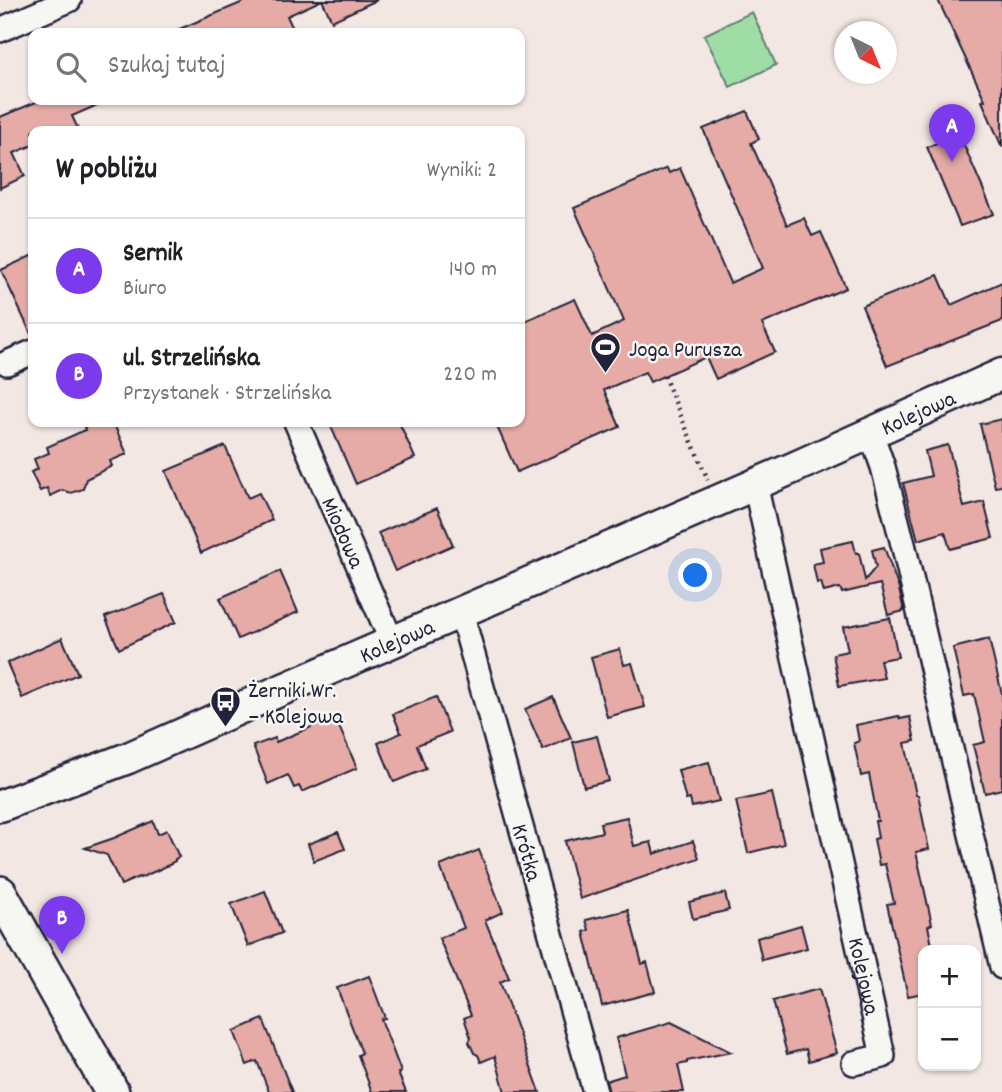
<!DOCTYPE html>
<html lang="pl">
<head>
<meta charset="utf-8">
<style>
  body { margin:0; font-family:Dekko,sans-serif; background:#f2f2f2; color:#202124 }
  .controls { position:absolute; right:21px; bottom:21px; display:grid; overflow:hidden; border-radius:14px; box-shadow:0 2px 5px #0004 }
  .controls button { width:63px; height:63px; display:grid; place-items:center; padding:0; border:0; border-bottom:2px solid #e0e0e0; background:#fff; color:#202124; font:35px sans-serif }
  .compass { position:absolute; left:834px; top:21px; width:63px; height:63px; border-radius:50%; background:#fff; box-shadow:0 2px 5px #0004; rotate:137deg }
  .you { position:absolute; left:696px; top:576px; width:24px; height:24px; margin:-18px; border:5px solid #fff; border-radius:50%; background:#1a73e8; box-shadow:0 0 0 10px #1a73e833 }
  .badge { display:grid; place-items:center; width:46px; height:46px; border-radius:50%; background:#7c3aed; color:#fff; font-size:23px; font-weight:700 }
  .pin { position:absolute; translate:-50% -58px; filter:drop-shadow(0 2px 4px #0008) }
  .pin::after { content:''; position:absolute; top:37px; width:24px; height:21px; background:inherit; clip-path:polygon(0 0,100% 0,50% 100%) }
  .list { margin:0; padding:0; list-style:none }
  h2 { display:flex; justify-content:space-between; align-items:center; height:91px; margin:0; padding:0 28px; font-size:30px }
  h2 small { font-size:23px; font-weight:400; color:#757577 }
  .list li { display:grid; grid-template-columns:46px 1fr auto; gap:21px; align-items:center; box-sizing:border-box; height:105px; padding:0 28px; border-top:2px solid #e0e0e0 }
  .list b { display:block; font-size:26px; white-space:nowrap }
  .list p { margin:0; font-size:23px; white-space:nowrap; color:#757577 }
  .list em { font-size:23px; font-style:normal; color:#757577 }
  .icon { flex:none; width:38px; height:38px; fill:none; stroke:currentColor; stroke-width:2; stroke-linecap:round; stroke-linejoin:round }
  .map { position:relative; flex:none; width:1002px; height:1092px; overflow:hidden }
  .search { position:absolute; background:#fff; box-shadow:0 2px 5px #0004; left:28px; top:28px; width:497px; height:77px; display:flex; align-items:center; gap:18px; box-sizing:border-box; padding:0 24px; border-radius:14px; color:#757577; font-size:26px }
  .panel { position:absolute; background:#fff; box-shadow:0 2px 5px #0004; left:28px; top:126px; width:497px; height:301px; border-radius:14px }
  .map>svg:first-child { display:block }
</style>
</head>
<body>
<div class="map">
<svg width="1002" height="1092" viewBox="0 0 1002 1092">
  <rect width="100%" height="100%" fill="#f3e7e3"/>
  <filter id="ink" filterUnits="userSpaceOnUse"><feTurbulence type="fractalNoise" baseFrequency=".0143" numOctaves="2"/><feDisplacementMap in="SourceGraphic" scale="14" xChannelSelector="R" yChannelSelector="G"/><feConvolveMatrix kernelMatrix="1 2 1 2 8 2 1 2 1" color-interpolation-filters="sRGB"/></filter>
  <g filter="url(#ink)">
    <polygon fill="#9edda5" stroke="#608070" stroke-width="2" points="752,12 776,65 730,87 704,35"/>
    <g fill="#e6aba6" stroke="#22223b" stroke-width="2">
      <polygon points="248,0 377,0 332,21 322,0 287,16 295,33 170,33"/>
      <polygon points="938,0 1002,0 1002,147 982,101 985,100"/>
      <polygon points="41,100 109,100 72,116 79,131 33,131 33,145 14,153 25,176 0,188 0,117"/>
      <polygon points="747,111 759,139 751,143 787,225 804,218 812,236 821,232 846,288 762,324 775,352 716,379 706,357 650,382 645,372 604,390 620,427 517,472 495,422 520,422 520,323 575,299 592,336 624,321 574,208 667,168 669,173 680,168 730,283 763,268 703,129"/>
      <polygon points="959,134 994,214 960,226 927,147"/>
      <polygon points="33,255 33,338 1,270"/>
      <polygon points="938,275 951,305 1002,282 1002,321 887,366 862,306"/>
      <polygon points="1002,419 1002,486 995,487 980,424"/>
      <polygon points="97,422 113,422 127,454 110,461 112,466 86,479 83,489 71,493 62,490 50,496 47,488 40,491 31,472 38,469 34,459 49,453 47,447 85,430 84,427"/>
      <polygon points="329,422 399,422 415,458 356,484"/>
      <polygon points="948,445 964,507 984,502 993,538 950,549 945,532 918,540 903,483 931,476 925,451"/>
      <polygon points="225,446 248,498 259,493 272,520 201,553 166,471"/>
      <polygon points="437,508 453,545 395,571 378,533"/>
      <polygon points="853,541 856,553 859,553 865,580 876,567 872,550 884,547 899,589 904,611 888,615 880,584 842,593 840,588 824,592 821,582 817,583 813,564 823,562 820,548"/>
      <polygon points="280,571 298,612 238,639 220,598"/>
      <polygon points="164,594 176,622 119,649 105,617"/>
      <polygon points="890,618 898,657 880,660 884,678 839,686 833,654 848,651 843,627"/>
      <polygon points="62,638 78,674 22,698 7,663"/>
      <polygon points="989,639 1002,694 1002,789 985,793 973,745 985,742 974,694 964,696 953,648"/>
      <polygon points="620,649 624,665 632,663 645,707 607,717 591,657"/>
      <polygon points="436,697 450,732 417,745 426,769 394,782 378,743 401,733 393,714"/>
      <polygon points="553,697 571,738 543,750 525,709"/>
      <polygon points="899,716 900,719 910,717 915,741 905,743 916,795 918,795 929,849 916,852 932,924 928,926 933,950 923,950 923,993 908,996 887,904 894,903 885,864 879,865 874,839 878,838 875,821 878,821 869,774 861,776 854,743 859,741 856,725"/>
      <polygon points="335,717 357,768 302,792 299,786 294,788 288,775 268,784 253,746 275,738 276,742"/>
      <polygon points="597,736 609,781 584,787 573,742"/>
      <polygon points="709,762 719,801 692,807 690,799 686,800 678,770"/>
      <polygon points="772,793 784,844 748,853 736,801"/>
      <polygon points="627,817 634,846 651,842 654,854 693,841 699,858 580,899 565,841 602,832 600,823"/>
      <polygon points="153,821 158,834 167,830 179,857 175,859 175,861 171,863 171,864 140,878 139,877 121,885 107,855 85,848 114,838"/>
      <polygon points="338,832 345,849 314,861 308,844"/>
      <polygon points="479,850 503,912 485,920 509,978 500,982 540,1092 505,1092 495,1056 481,1062 478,1055 474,1053 469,1042 471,1038 464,1018 471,1015 439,938 464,928 440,866"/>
      <polygon points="265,891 282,933 248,946 231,904"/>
      <polygon points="725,893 729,910 693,919 689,902"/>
      <polygon points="628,910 642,964 647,962 655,992 602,1006 584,932 589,930 586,920"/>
      <polygon points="801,925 807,948 762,960 757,938"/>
      <polygon points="369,976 385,1018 381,1019 401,1072 398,1073 406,1092 372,1092 358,1055 362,1053 337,988"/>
      <polygon points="819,989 837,1053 809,1061 806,1049 787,1054 773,1001"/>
      <polygon points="263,1019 292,1092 269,1092 257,1061 247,1065 234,1031"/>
      <polygon points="671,1022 731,1052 687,1061 687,1063 678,1065 684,1092 609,1092 606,1081 625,1075 616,1038"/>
    </g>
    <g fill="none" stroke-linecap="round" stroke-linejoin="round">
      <defs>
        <g id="minor">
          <polyline points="0,30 69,0"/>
          <polyline points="7,363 33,352"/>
          <polyline points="296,422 392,642"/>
          <polyline points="871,433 883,467 904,548 1002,967"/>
          <path id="s1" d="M 755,484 L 883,1056 L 854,1063"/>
          <polyline points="461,612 595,1092"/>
        </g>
        <g id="tertiary">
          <path id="s2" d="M 0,806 L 128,758 L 279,691 L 793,468 L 1002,374"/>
        </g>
        <polyline id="secondary" points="0,893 112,1092"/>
      </defs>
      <use href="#minor" stroke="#22223b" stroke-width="28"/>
      <use href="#tertiary" stroke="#22223b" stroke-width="35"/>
      <use href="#secondary" stroke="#22223b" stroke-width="38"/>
      <polyline stroke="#22223b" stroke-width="4.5" stroke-dasharray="2 5" stroke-linecap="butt" points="664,376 708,480"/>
      <use href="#minor" stroke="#f6f6f2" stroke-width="23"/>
      <use href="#tertiary" stroke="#f6f6f2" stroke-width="30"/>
      <use href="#secondary" stroke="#f6f6f2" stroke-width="33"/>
    </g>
  </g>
  <defs>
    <symbol id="stadium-pin" viewBox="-11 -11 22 30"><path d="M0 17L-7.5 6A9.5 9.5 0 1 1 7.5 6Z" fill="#22223b" stroke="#f6f6f2"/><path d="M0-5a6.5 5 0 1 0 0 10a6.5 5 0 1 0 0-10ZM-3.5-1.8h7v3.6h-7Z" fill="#fff"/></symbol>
    <symbol id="bus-pin" viewBox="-11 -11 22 30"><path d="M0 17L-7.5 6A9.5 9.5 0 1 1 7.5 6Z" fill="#22223b" stroke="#f6f6f2"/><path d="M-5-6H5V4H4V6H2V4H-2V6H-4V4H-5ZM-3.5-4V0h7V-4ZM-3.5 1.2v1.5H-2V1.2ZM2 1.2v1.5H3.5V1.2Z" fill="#fff"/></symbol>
  </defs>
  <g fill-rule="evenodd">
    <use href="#stadium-pin" x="588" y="330" width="35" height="47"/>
    <use href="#bus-pin" x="208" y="684" width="35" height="47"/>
  </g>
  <g text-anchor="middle" stroke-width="5" stroke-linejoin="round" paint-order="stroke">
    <g font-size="23" fill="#22223b" stroke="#f6f6f2" text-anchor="start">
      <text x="629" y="356">Joga Purusza</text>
      <text x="248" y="697">Żerniki Wr.<tspan x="248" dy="26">– Kolejowa</tspan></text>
    </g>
    <g font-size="23" fill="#22223b" stroke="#f6f6f2">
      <text dy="8" stroke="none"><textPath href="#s2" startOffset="999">Kolejowa</textPath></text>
      <text transform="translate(344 532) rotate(66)" y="8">Miodowa</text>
      <text dy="8" stroke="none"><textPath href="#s2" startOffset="430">Kolejowa</textPath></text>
      <text transform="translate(528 852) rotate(74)" y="8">Krótka</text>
      <text dy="8" stroke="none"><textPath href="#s1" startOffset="504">Kolejowa</textPath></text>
    </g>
  </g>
</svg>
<div class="controls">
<button>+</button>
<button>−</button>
</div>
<svg class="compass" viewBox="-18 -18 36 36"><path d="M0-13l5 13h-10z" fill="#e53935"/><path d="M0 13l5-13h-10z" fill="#757577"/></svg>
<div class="you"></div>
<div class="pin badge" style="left:952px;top:162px">A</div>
<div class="pin badge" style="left:62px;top:954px">B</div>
<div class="search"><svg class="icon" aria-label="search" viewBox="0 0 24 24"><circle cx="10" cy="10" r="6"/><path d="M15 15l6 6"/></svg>Szukaj tutaj</div>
<section class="panel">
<h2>W pobliżu<small>Wyniki: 2</small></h2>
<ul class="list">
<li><span class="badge">A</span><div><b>Sernik</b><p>Biuro</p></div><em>140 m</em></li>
<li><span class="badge">B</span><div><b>ul. Strzelińska</b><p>Przystanek · Strzelińska</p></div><em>220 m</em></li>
</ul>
</section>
</div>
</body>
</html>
